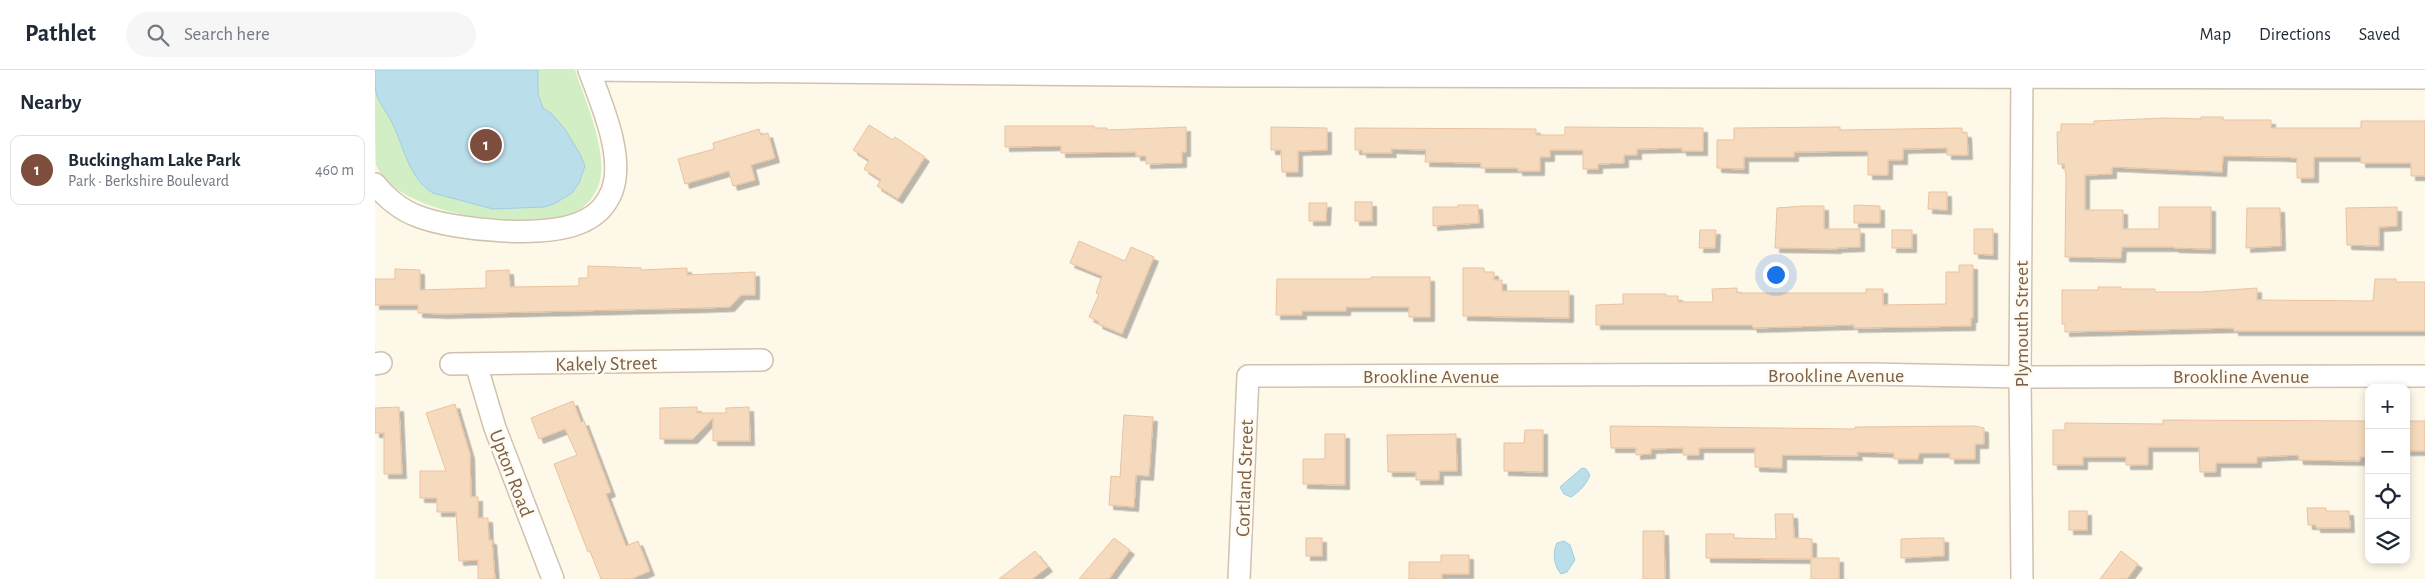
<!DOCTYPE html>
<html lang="en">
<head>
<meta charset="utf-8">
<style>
  body { margin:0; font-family:"Alegreya Sans",sans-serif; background:#f6f6f7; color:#1f2937 }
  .controls { position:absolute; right:15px; bottom:15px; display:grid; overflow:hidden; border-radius:10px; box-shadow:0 2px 8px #0003 }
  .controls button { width:45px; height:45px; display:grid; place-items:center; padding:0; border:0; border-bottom:1px solid #e0e1e3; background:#fff; color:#1f2937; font:25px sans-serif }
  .you { position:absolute; left:1400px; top:204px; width:18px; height:18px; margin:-12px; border:4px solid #fff; border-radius:50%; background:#1a73e8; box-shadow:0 0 0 8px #1a73e833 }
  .badge { display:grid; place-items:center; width:32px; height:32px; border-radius:50%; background:#7d4e3d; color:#fff; font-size:16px; font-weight:700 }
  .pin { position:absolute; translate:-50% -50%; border:2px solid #fff; box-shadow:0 1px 5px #0006 }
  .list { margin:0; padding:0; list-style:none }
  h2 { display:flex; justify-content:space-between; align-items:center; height:65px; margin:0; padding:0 20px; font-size:21px }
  h2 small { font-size:16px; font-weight:400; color:#747a83 }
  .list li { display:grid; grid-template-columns:32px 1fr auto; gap:15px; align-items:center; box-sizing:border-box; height:70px; margin:0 10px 10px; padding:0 10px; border:1px solid #e0e1e3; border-radius:10px }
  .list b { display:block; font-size:19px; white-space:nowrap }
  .list p { margin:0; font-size:16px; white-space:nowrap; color:#747a83 }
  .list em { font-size:16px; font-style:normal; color:#747a83 }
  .icon { flex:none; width:28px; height:28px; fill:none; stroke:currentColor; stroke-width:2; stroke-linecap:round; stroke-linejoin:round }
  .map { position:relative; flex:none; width:2050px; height:509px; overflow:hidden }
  header { display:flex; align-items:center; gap:30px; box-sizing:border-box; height:70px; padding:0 25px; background:#fff; border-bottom:1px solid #e0e1e3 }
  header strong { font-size:24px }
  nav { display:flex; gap:28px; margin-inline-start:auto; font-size:18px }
  .search { width:350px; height:45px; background:#f6f6f7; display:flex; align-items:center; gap:12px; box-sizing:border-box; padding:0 18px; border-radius:28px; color:#747a83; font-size:19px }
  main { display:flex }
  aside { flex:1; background:#fff }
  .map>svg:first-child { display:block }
</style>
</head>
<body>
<header>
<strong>Pathlet</strong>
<div class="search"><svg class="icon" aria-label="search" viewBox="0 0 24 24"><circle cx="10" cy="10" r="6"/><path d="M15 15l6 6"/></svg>Search here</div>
<nav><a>Map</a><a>Directions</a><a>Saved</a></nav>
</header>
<main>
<aside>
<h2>Nearby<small></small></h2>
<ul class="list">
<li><span class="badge">1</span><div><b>Buckingham Lake Park</b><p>Park · Berkshire Boulevard</p></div><em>460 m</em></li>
</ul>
</aside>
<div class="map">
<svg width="2050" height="509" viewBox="0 0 2050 509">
  <defs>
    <filter id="shadow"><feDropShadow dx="4.5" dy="4.5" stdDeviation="0" flood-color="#0004"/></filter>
  </defs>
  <rect width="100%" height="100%" fill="#fef8e9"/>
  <path fill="#d2eec5" d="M 0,0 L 200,0 C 210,30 234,83 224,114 C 220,126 211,137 200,142 C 156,163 22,146 1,95 C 0,85 0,16 0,0 Z"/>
  <g fill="#bbdfea" stroke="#a0cedd">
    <path d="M 0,0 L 163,0 L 163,24 L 168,38 L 177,44 L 190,59 L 206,86 L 210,96 L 204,113 L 197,123 L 179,134 L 169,137 L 118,139 L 58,123 C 32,108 28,71 14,47 C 9,38 4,33 1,23 C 0,16 0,7 0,0 Z"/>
    <path d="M 1207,398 L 1211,399 L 1215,405 C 1211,415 1204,422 1196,427 L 1189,424 L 1185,417 Z"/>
    <path d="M 1189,471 L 1195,475 L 1200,490 L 1192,502 L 1186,504 C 1179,496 1177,483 1182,473 Z"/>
  </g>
  <g fill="#f6dabe" stroke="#eac29d" filter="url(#shadow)">
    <polygon points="1826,47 1848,47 1848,50 1896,50 1896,58 1986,58 1986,51 2050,51 2050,106 2036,106 2036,93 1986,93 1986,87 1939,87 1939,108 1922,108 1922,88 1908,87 1848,86 1847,102 1737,97 1737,104 1710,105 1710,140 1748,140 1748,159 1784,159 1784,137 1836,137 1836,179 1799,178 1799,177 1747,177 1746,188 1690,187 1691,105 1689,94 1683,94 1682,62 1686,62 1686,54 1719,54 1719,51 1791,48 1826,49"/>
    <polygon points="494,55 518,70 520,67 550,87 523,129 502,116 506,110 489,99 494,90 478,80"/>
    <polygon points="630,56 719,56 719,58 732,58 732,60 811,57 811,82 807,82 807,93 771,94 771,86 761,86 761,82 686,83 686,76 630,77"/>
    <polygon points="896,57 952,58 952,80 923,81 923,102 907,102 906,80 896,80"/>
    <polygon points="1190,57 1328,58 1328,81 1307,81 1307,78 1262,79 1262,85 1249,85 1249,93 1223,94 1223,99 1208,99 1208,80 1175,80 1175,87 1165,87 1165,101 1143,101 1143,98 1106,98 1106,93 1050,92 1051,80 1016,79 1017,83 987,83 987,80 980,80 980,58 1161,59 1161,65 1190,65"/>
    <polygon points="1465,57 1465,60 1587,58 1587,63 1592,63 1593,85 1572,85 1572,78 1528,79 1528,90 1513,90 1513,105 1493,105 1493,81 1419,82 1419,87 1369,87 1369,99 1342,98 1342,70 1359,70 1359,58"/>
    <polygon points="384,59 386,65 393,63 400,88 376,95 380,110 358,116 354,101 310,114 303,89 339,79 338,73"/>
    <polygon points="1554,122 1572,122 1572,140 1553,139"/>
    <rect x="980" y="132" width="17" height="19"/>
    <polygon points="934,133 952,133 951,151 934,151"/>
    <polygon points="1083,135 1103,135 1104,153 1058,156 1058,137 1083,137"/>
    <polygon points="1479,135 1505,136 1505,153 1479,153"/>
    <polygon points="1428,136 1449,136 1449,159 1485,159 1485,177 1462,178 1462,179 1400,178 1402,138"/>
    <polygon points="2022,137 2022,156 2004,157 2004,176 1972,175 1971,138"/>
    <polygon points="1872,138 1905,138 1906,176 1871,178"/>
    <polygon points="1599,159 1618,159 1618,185 1599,184"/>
    <polygon points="1325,160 1341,160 1340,178 1324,178"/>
    <rect x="1517" y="160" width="20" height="18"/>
    <polygon points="704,171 750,191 756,177 779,187 747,264 723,254 724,252 714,247 724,224 721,223 727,206 695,193"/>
    <polygon points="1584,195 1598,195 1598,248 1596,248 1596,256 1479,258 1479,255 1378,258 1377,255 1221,255 1221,235 1248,234 1248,224 1291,224 1291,226 1303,226 1303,232 1338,232 1337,219 1362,218 1362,223 1491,223 1491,219 1508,219 1508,235 1571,234 1571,202 1584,202"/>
    <polygon points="213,196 266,198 266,200 312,198 312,205 380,202 380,225 366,225 355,237 328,238 68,244 43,243 43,235 0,235 0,209 20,209 20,199 45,200 45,220 111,218 111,201 134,200 135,217 204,216 204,208 213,208"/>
    <polygon points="1088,198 1109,198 1109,202 1119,202 1119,210 1127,210 1127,221 1194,221 1194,248 1088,246"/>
    <polygon points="996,207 1055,207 1055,247 1034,247 1034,237 971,237 971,241 927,241 927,245 901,245 902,209 996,209"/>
    <polygon points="2000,209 2021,209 2021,212 2050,212 2050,261 1859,261 1859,258 1690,262 1690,254 1687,254 1687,220 1723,220 1723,217 1746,217 1746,219 1780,219 1780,222 1826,222 1882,218 1882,230 1998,231"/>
    <polygon points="198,331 206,352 209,351 236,422 231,424 251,476 263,471 275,501 256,509 226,509 215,481 213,482 179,394 202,385 190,359 164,369 156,348"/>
    <polygon points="80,334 95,384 96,427 103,427 103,448 113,448 114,470 117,470 120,509 103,509 103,490 84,491 81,442 62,442 62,428 45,428 45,401 71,401 51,343"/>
    <polygon points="24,337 27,404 9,404 9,363 0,363 0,338"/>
    <polygon points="322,337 322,343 351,343 351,338 374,337 375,371 338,371 338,348 318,369 285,369 285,338"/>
    <polygon points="749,345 778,347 774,406 761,405 759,437 734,435 736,406 745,407"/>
    <polygon points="1788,350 1994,351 1994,387 1985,387 1985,391 1924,390 1923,385 1882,387 1882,393 1841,393 1841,402 1825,402 1824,377 1773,377 1773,395 1751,395 1751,387 1708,387 1708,395 1678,395 1678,360 1690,360 1690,353 1788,354"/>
    <rect x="2031" y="351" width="19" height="30"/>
    <polygon points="1235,356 1480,359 1480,357 1600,356 1609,358 1609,374 1600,374 1600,389 1575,389 1575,383 1544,383 1543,389 1519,389 1519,383 1482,382 1483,386 1407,385 1407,398 1380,397 1380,378 1324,378 1324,385 1308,385 1308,378 1276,379 1276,384 1261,385 1261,378 1236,378"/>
    <polygon points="1150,360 1168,360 1168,402 1129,401 1129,373 1149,373"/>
    <polygon points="950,364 970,364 970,415 928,414 928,389 950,389"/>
    <polygon points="1081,364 1082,401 1064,401 1064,410 1041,410 1041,402 1013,402 1012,365"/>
    <polygon points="1932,438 1951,438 1951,441 1974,441 1975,458 1941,458 1941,455 1933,455"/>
    <rect x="1694" y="441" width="18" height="19"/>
    <polygon points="1400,444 1418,444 1419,468 1437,469 1437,488 1464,488 1464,509 1436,509 1436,489 1331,488 1331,464 1359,464 1359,468 1401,469"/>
    <polygon points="1268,461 1289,461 1290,509 1268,509"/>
    <polygon points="739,468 755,480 734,509 704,509"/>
    <rect x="931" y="468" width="16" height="18"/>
    <polygon points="1551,468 1569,468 1569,486 1526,488 1526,469"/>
    <polygon points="660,481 673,497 657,509 624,509"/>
    <polygon points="1746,481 1763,494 1752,509 1725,509"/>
    <polygon points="1066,485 1094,485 1094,504 1067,504 1067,509 1034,509 1034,492 1066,492"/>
  </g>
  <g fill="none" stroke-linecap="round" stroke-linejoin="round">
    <defs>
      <g id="minor">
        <polyline points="214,0 859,6 2050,8"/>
        <polyline points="1647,0 1645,307 1647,509"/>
        <path d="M 0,114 C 10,127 26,140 42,146 C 80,161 173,169 209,151 C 222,145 232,134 237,121 C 250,86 226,33 214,0"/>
        <polyline points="0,294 6,293"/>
        <polyline points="76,294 387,290"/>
        <polyline points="101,294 120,358 178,509"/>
        <polyline points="864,509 873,306 1493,304 1645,307 2050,306"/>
      </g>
    </defs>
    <use href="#minor" stroke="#d2c1ad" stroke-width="24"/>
    <use href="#minor" stroke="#fff" stroke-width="21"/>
  </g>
  <g text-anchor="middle" stroke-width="5" stroke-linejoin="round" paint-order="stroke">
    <g font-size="20" fill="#7c6049" stroke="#fffbf1">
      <text transform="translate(1646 254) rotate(-90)" y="7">Plymouth Street</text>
      <text transform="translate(231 293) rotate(-1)" y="7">Kakely Street</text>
      <text x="1461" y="312">Brookline Avenue</text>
      <text x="1056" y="313">Brookline Avenue</text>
      <text x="1866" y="313">Brookline Avenue</text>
      <text transform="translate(137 403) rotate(69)" y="7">Upton Road</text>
      <text transform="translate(869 408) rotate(-88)" y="7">Cortland Street</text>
    </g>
  </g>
</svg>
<div class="controls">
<button>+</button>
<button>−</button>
<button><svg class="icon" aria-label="locate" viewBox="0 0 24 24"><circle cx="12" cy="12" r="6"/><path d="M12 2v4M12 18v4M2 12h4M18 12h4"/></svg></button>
<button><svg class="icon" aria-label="layers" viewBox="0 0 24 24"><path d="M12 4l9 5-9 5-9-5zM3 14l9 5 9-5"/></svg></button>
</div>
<div class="you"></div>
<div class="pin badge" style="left:111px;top:75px">1</div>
</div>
</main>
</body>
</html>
